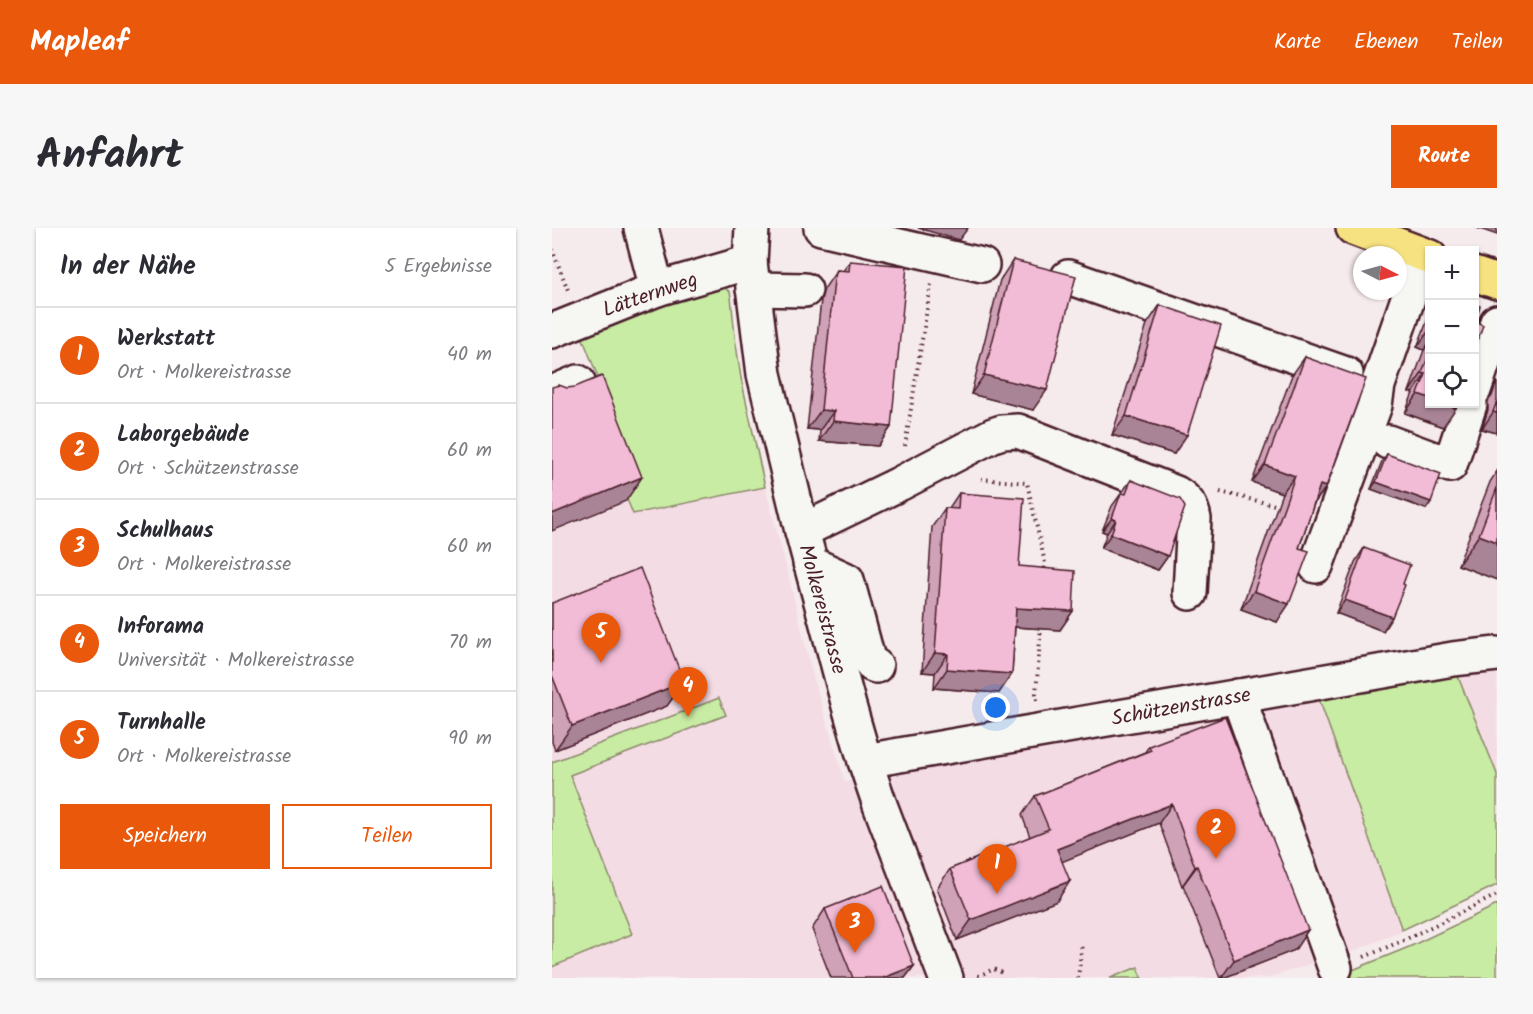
<!DOCTYPE html>
<html lang="de">
<head>
<meta charset="utf-8">
<style>
  body { margin:0; font-family:Kalam,sans-serif; background:#f7f7f7; color:#2b2b33 }
  .controls { position:absolute; right:18px; top:18px; display:grid; overflow:hidden; border-radius:0px; box-shadow:0 2px 4px #0004 }
  .controls button { width:54px; height:54px; display:grid; place-items:center; padding:0; border:0; border-bottom:2px solid #e1e1e2; background:#fff; color:#2b2b33; font:30px sans-serif }
  .compass { position:absolute; left:801px; top:18px; width:54px; height:54px; border-radius:50%; background:#fff; box-shadow:0 2px 4px #0004; rotate:96deg }
  .you { position:absolute; left:444px; top:480px; width:21px; height:21px; margin:-15px; border:4px solid #fff; border-radius:50%; background:#1a73e8; box-shadow:0 0 0 9px #1a73e833 }
  .badge { display:grid; place-items:center; width:39px; height:39px; border-radius:50%; background:#ea580c; color:#fff; font-size:20px; font-weight:700 }
  .pin { position:absolute; translate:-50% -50px; filter:drop-shadow(0 2px 3px #0008) }
  .pin::after { content:''; position:absolute; top:32px; width:21px; height:18px; background:inherit; clip-path:polygon(0 0,100% 0,50% 100%) }
  .list { margin:0; padding:0; list-style:none }
  h2 { display:flex; justify-content:space-between; align-items:center; height:78px; margin:0; padding:0 24px; font-size:26px }
  h2 small { font-size:20px; font-weight:400; color:#7c7c81 }
  .list li { display:grid; grid-template-columns:39px 1fr auto; gap:18px; align-items:center; box-sizing:border-box; height:96px; padding:0 24px; border-top:2px solid #e1e1e2 }
  .list b { display:block; font-size:22px; white-space:nowrap }
  .list p { margin:0; font-size:20px; white-space:nowrap; color:#7c7c81 }
  .list em { font-size:20px; font-style:normal; color:#7c7c81 }
  .actions { display:flex; gap:12px; padding:18px 24px }
  .actions a { flex:1; padding:14px 0; border:2px solid #ea580c; border-radius:0px; text-align:center; font-size:21px; color:#ea580c }
  .actions .main { background:#ea580c; color:#fff }
  .icon { flex:none; width:33px; height:33px; fill:none; stroke:currentColor; stroke-width:2; stroke-linecap:round; stroke-linejoin:round }
  .map { position:relative; flex:none; width:945px; height:750px; overflow:hidden; border-radius:0px }
  header { display:flex; align-items:center; gap:36px; box-sizing:border-box; height:84px; padding:0 30px; background:#ea580c; color:#fff }
  header strong { font-size:28px }
  nav { display:flex; gap:33px; margin-inline-start:auto; font-size:21px }
  .intro { display:flex; align-items:center; justify-content:space-between; box-sizing:border-box; height:144px; padding:0 36px }
  h1 { margin:0; font-size:42px }
  .button { padding:15px 27px; border-radius:0px; background:#ea580c; color:#fff; font-size:21px; font-weight:700 }
  main { display:flex; gap:36px; padding:0 36px }
  aside { flex:1; background:#fff; border-radius:0px; box-shadow:0 2px 4px #0004 }
  .map>svg:first-child { display:block }
</style>
</head>
<body>
<header>
<strong>Mapleaf</strong>
<nav><a>Karte</a><a>Ebenen</a><a>Teilen</a></nav>
</header>
<div class="intro"><h1>Anfahrt</h1><a class="button">Route</a></div>
<main>
<aside>
<h2>In der Nähe<small>5 Ergebnisse</small></h2>
<ul class="list">
<li><span class="badge">1</span><div><b>Werkstatt</b><p>Ort · Molkereistrasse</p></div><em>40 m</em></li>
<li><span class="badge">2</span><div><b>Laborgebäude</b><p>Ort · Schützenstrasse</p></div><em>60 m</em></li>
<li><span class="badge">3</span><div><b>Schulhaus</b><p>Ort · Molkereistrasse</p></div><em>60 m</em></li>
<li><span class="badge">4</span><div><b>Inforama</b><p>Universität · Molkereistrasse</p></div><em>70 m</em></li>
<li><span class="badge">5</span><div><b>Turnhalle</b><p>Ort · Molkereistrasse</p></div><em>90 m</em></li>
</ul>
<div class="actions"><a class="main">Speichern</a><a>Teilen</a></div>
</aside>
<div class="map">
<svg width="945" height="750" viewBox="0 0 945 750">
  <rect width="100%" height="100%" fill="#f5eaec"/>
  <filter id="ink" filterUnits="userSpaceOnUse"><feTurbulence type="fractalNoise" baseFrequency=".0167" numOctaves="2"/><feDisplacementMap in="SourceGraphic" scale="12" xChannelSelector="R" yChannelSelector="G"/><feConvolveMatrix kernelMatrix="1 2 1 2 8 2 1 2 1" color-interpolation-filters="sRGB"/></filter>
  <g filter="url(#ink)">
    <g fill="#f4dce5">
      <polygon points="213,259 235,342 262,452 293,554 766,468 850,702 793,727 773,731 716,750 0,750 0,304 75,274 81,286"/>
      <polygon points="945,440 945,546 905,446"/>
    </g>
    <g fill="#c9eca5" stroke="#8a8668" stroke-width="1.5">
      <polygon points="170,58 178,64 179,69 183,109 189,150 213,259 81,286 35,174 53,167 29,106 154,59"/>
      <polygon points="905,446 945,546 945,657 850,702 766,468"/>
      <polygon points="167,470 174,487 18,547 80,706 0,739 0,534"/>
      <polygon points="945,677 945,750 781,750 857,719"/>
      <polygon points="586,739 590,750 558,750"/>
    </g>
    <g fill="none" stroke-linecap="round" stroke-linejoin="round">
      <defs>
        <g id="minor">
          <polyline points="89,0 105,61"/>
          <polyline points="200,0 198,34 212,146 250,303 297,478 313,533 328,577 394,750"/>
          <polyline points="269,0 430,37"/>
          <polyline points="516,49 794,146"/>
          <polyline points="201,61 253,62"/>
          <polyline points="0,103 105,61 198,34"/>
          <polyline points="922,162 945,94"/>
          <polyline points="0,165 26,154"/>
          <polyline points="836,214 898,237 918,176"/>
          <path d="M 250,303 L 347,256 L 441,207 L 450,204 L 466,203 L 624,265 C 635,272 640,278 642,291 L 638,365"/>
          <polyline points="258,335 295,352 316,431 321,437 324,438"/>
          <polyline points="764,338 823,177 826,157 871,27"/>
          <polyline points="686,468 783,740"/>
          <polyline points="313,533 901,431 945,426"/>
        </g>
        <g id="major">
          <polyline points="801,0 878,29"/>
          <polyline points="922,46 945,54"/>
        </g>
      </defs>
      <use href="#minor" stroke="#4a1f2b" stroke-width="38"/>
      <use href="#major" stroke="#4a1f2b" stroke-width="38"/>
      <g stroke="#4a1f2b" stroke-width="4" stroke-dasharray="1.5 4.5" stroke-linecap="butt">
        <polyline points="0,21 16,62"/>
        <polyline points="353,218 379,56"/>
        <polyline points="429,251 475,255 493,335 492,343"/>
        <polyline points="668,264 731,279"/>
        <polyline points="485,472 484,466 489,398"/>
        <polyline points="812,729 852,712 945,667"/>
        <polyline points="426,748 442,741 453,746"/>
        <polyline points="526,750 530,716"/>
      </g>
      <use href="#minor" stroke="#f6f6f2" stroke-width="33"/>
      <use href="#major" stroke="#f7e281" stroke-width="33"/>
    </g>
    <g fill="#d0a2b8" stroke="#4a1f2b" stroke-width="1.5">
      <polygon points="461,32 481,182 419,166 448,52"/>
      <polygon points="298,33 339,199 326,218 267,213 268,202 255,201 269,72 272,61 285,42 291,43"/>
      <polygon points="608,77 622,226 560,207 595,96"/>
      <polygon points="878,86 878,176 891,199 853,185 861,165 857,164 872,122 865,119"/>
      <polygon points="753,129 774,259 762,276 747,320 725,394 689,381 730,265 700,254 740,147"/>
      <polygon points="945,153 945,205 930,201 936,182 936,173 940,168"/>
      <polygon points="835,226 879,274 874,281 819,261 830,233"/>
      <polygon points="945,243 945,352 906,337 938,254"/>
      <polygon points="579,252 616,328 606,342 549,320 555,305 550,303 560,278"/>
      <polygon points="407,265 467,338 521,383 508,402 463,399 460,446 447,465 382,460 383,445 370,444 380,299 393,280 397,280"/>
      <polygon points="812,320 851,356 840,389 831,403 784,385 803,334"/>
      <polygon points="0,375 132,454 115,478 3,522 0,514"/>
      <polygon points="597,518 743,722 671,750 668,750 631,657 630,658 607,595 510,633 505,673 405,712 385,660 398,641 478,609 470,587 483,568 593,524"/>
      <polygon points="273,681 362,738 353,750 279,750 260,701"/>
    </g>
    <g fill="#a98496" stroke="#4a1f2b" stroke-width="1.5">
      <polygon points="366,0 416,0 407,12"/>
      <polygon points="925,0 945,0 945,7"/>
      <polygon points="878,101 878,114 872,122 865,119"/>
      <polygon points="870,145 874,146 861,165 857,164"/>
      <polygon points="432,147 495,162 481,182 419,166"/>
      <polygon points="866,166 878,170 878,176 892,176 904,180 891,199 853,185"/>
      <polygon points="269,182 282,183 268,202 255,201"/>
      <polygon points="941,184 945,185 945,205 930,201"/>
      <polygon points="574,188 635,207 622,226 560,207"/>
      <polygon points="281,193 339,199 326,218 267,213"/>
      <polygon points="713,237 743,248 730,265 700,254"/>
      <polygon points="90,249 74,273 0,303 0,286"/>
      <polygon points="824,254 879,274 874,281 819,261"/>
      <polygon points="768,257 774,259 761,277"/>
      <polygon points="560,290 564,292 555,305 550,303"/>
      <polygon points="559,306 616,328 606,342 549,320"/>
      <polygon points="927,307 945,314 945,352 906,337"/>
      <polygon points="702,363 737,376 725,394 689,381"/>
      <polygon points="793,372 840,389 831,403 784,385"/>
      <polygon points="464,380 521,383 508,402 451,398"/>
      <polygon points="383,425 396,426 383,445 370,444"/>
      <polygon points="395,441 460,446 447,465 382,460"/>
      <polygon points="132,454 115,478 3,522 20,498"/>
      <polygon points="620,576 607,595 492,641 505,621"/>
      <polygon points="645,638 631,657 630,658 643,639"/>
      <polygon points="518,653 505,673 405,712 419,692"/>
      <polygon points="756,702 743,722 671,750 669,750 682,732"/>
      <polygon points="362,738 353,750 331,750"/>
    </g>
    <g fill="#f2bcd6" stroke="#4a1f2b" stroke-width="1.5">
      <polygon points="461,32 524,48 495,162 432,147"/>
      <polygon points="298,33 355,38 339,199 281,193 282,183 269,182 282,52 285,42 297,43"/>
      <polygon points="922,76 928,78 923,93 931,97 922,123"/>
      <polygon points="608,77 669,98 635,207 574,188"/>
      <polygon points="878,125 878,170 866,166 874,146 870,145"/>
      <polygon points="753,129 814,151 774,259 768,257 747,320 757,323 737,376 702,363 743,248 713,237"/>
      <polygon points="50,148 90,249 0,286 0,159 7,157 15,160 23,159"/>
      <polygon points="945,173 945,185 941,184"/>
      <polygon points="892,176 906,176 904,180"/>
      <polygon points="835,226 889,246 879,274 824,254"/>
      <polygon points="579,252 628,271 633,279 616,328 559,306 564,292 560,290 569,265 574,266"/>
      <polygon points="945,260 945,314 927,307"/>
      <polygon points="407,265 472,270 467,338 523,343 521,383 464,380 460,446 395,441 396,426 383,425 393,280 406,281"/>
      <polygon points="812,320 858,337 851,356 853,357 840,389 793,372"/>
      <polygon points="88,340 132,454 20,498 0,447 0,375"/>
      <polygon points="673,489 756,702 682,732 645,638 643,639 620,576 505,621 518,653 419,692 398,641 497,601 483,568 599,522 597,518"/>
      <polygon points="331,658 362,738 331,750 301,750 273,681"/>
    </g>
  </g>
  <g text-anchor="middle" stroke-width="4.5" stroke-linejoin="round" paint-order="stroke">
    <g font-size="21" fill="#4a1f2b" stroke="#f6f6f2">
      <text transform="translate(98 66) rotate(-19)" y="7">Lätternweg</text>
      <text transform="translate(271 381) rotate(75)" y="7">Molkereistrasse</text>
      <text transform="translate(629 478) rotate(-10)" y="7">Schützenstrasse</text>
    </g>
  </g>
</svg>
<div class="controls">
<button>+</button>
<button>−</button>
<button><svg class="icon" aria-label="locate" viewBox="0 0 24 24"><circle cx="12" cy="12" r="6"/><path d="M12 2v4M12 18v4M2 12h4M18 12h4"/></svg></button>
</div>
<svg class="compass" viewBox="-18 -18 36 36"><path d="M0-13l5 13h-10z" fill="#e53935"/><path d="M0 13l5-13h-10z" fill="#7c7c81"/></svg>
<div class="you"></div>
<div class="pin badge" style="left:445px;top:666px">1</div>
<div class="pin badge" style="left:664px;top:631px">2</div>
<div class="pin badge" style="left:303px;top:725px">3</div>
<div class="pin badge" style="left:136px;top:489px">4</div>
<div class="pin badge" style="left:49px;top:435px">5</div>
</div>
</main>
</body>
</html>
